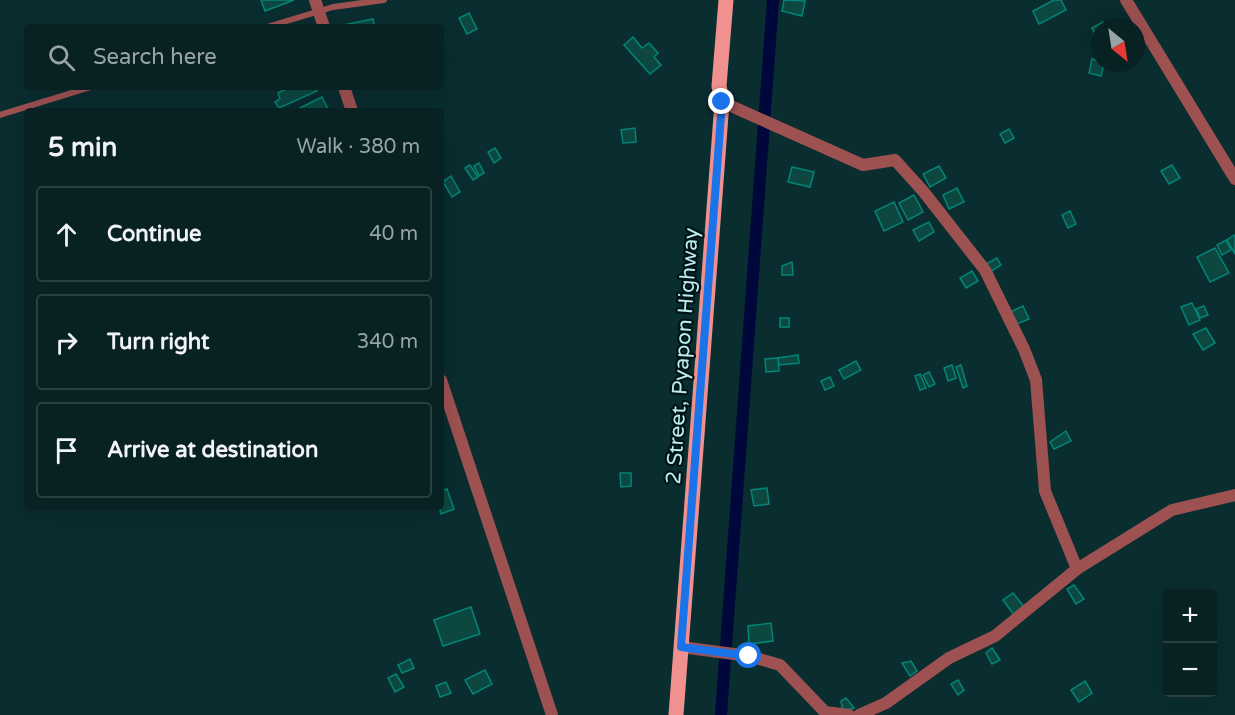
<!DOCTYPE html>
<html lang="en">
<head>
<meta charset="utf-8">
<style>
  body { margin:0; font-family:"Varela Round",sans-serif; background:#112a2c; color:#f1f3f6 }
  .controls { position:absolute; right:18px; bottom:18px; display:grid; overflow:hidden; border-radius:6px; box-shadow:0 6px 24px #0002 }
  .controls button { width:54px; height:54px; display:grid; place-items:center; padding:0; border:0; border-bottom:2px solid #293f41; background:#082224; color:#f1f3f6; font:30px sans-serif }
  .compass { position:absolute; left:1091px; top:18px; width:54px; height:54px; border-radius:50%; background:#082224; box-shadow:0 6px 24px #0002; rotate:150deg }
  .stop { position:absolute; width:18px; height:18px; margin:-14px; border:4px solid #1a73e8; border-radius:50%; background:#fff }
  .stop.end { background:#1a73e8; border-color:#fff; box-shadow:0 2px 6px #0008 }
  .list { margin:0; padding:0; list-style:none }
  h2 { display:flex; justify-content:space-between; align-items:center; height:78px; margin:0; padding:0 24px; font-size:26px }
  h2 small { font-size:20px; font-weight:400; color:#98a4a6 }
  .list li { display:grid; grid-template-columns:39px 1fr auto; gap:18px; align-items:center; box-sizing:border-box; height:96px; margin:0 12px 12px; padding:0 12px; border:2px solid #293f41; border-radius:6px }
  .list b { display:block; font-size:22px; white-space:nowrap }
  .list em { font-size:20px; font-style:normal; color:#98a4a6 }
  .icon { flex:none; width:33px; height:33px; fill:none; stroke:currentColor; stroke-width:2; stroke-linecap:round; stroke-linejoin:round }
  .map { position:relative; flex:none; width:1235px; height:715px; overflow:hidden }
  .search { position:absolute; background:#082224; box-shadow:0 6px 24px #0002; left:24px; top:24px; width:420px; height:66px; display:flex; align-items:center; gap:15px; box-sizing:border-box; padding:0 21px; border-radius:6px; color:#98a4a6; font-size:22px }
  .panel { position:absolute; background:#082224; box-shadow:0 6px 24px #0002; left:24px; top:108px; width:420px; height:402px; border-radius:6px }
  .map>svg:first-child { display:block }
</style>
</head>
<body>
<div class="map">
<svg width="1235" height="715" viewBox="0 0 1235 715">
  <rect width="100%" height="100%" fill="#0a2d30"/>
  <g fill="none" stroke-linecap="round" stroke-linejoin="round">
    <polyline stroke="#00073b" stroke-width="12" points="721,715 773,0"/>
  </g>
  <g fill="#0c4840" stroke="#038577" stroke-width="1.5">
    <polygon points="261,0 294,0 265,11"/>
    <polygon points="784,0 805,1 802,16 782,11"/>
    <polygon points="1054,0 1061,0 1066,10 1039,24 1033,11"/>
    <polygon points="469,13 477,29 467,34 459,18"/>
    <polygon points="373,19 375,27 338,27 338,26"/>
    <polygon points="1103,22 1106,27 1100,27 1098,40 1092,28"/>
    <polygon points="633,37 642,48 649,43 658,53 654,57 661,65 650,74 624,45"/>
    <polygon points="1092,59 1104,63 1101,76 1089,73"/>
    <polygon points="290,87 315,87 317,91 279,108 275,102 280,99 278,93"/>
    <polygon points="322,97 329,111 294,111"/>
    <polygon points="635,128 636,142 623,143 621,130"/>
    <polygon points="1009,129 1014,138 1005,143 1000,134"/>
    <polygon points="495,148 501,158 494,163 488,152"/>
    <polygon points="479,163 484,173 479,176 474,166"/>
    <polygon points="470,165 478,177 473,180 465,168"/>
    <polygon points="1172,165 1180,178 1169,184 1161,171"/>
    <polygon points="939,166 946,178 930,187 923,174"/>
    <polygon points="792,167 814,172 810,187 788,182"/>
    <polygon points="451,176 460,192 452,197 443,182"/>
    <polygon points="957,188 964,202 949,209 943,195"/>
    <polygon points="914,195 923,212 908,220 899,203"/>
    <polygon points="894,202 903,222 884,231 875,211"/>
    <polygon points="1070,211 1076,224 1068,228 1062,215"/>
    <polygon points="929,222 934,232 919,241 913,230"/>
    <polygon points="1234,235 1235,237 1235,254 1227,240"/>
    <polygon points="1226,240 1231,250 1222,255 1217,245"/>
    <polygon points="1215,248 1229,273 1210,282 1197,257"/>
    <polygon points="997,258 1001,265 990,272 986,264"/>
    <polygon points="792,262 793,275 782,275 782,266"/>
    <polygon points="972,271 978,281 966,288 960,278"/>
    <polygon points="1192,303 1200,320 1189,325 1181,307"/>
    <polygon points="1023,306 1029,319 1014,325 1008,313"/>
    <polygon points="1204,306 1208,315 1200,318 1196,309"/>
    <rect x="780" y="318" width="9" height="9"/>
    <polygon points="1206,328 1215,343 1203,350 1193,334"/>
    <polygon points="798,355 799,363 779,365 778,358"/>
    <polygon points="778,358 779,371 766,372 765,359"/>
    <polygon points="856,361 861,370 844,379 839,370"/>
    <polygon points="952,365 956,378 948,381 944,368"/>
    <polygon points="961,365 967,386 963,388 956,367"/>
    <polygon points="929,372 935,384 929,387 923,375"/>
    <polygon points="920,374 926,388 920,390 915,376"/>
    <polygon points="830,377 834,386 825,390 821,381"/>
    <polygon points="1066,431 1071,441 1054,449 1050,442"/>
    <polygon points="620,473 631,473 631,486 621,487"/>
    <polygon points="767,488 769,504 754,506 751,490"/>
    <polygon points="447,489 454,509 441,514 439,507 441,507 441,491"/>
    <polygon points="1074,585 1084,599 1076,604 1067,589"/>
    <polygon points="1013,593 1024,607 1014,615 1003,600"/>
    <polygon points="471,607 480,634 443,646 434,620"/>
    <polygon points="771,623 773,641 749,644 748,626"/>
    <polygon points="992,648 1000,660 992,664 986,653"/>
    <polygon points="410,659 414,668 402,673 398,665"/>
    <polygon points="911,661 917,671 910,676 902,663"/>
    <polygon points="485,670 492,684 473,694 465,680"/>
    <polygon points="396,674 404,687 395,692 388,678"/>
    <polygon points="958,680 964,690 958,695 951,684"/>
    <polygon points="1085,681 1092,693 1079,702 1071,690"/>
    <polygon points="446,682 451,693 440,697 436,686"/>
    <polygon points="846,698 854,708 843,711 841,701"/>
  </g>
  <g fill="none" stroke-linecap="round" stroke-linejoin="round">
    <g stroke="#9e5151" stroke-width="6">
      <polyline points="267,27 333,7 384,0"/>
      <polyline points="0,115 91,87"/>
    </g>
    <g stroke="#9e5151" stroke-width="12">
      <polyline points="315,0 324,27"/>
      <polyline points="1126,0 1235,179"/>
      <polyline points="344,87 352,111"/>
      <polyline points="722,102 863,165 895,160 923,191 985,270 1024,349 1036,380 1045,491 1077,569"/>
      <polyline points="441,380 552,715"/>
      <polyline points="681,647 749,656 780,665 825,712 849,715"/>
      <polyline points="859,715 886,703 949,658 995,636 1077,569 1172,510 1235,495"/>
    </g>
    <polyline stroke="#f0918f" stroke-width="15" points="676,715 722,102 719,86 726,0"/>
  </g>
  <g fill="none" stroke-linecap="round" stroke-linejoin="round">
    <polyline stroke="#1a73e8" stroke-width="8" points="722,102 681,647 749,656"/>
  </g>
  <g text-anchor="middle" stroke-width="4.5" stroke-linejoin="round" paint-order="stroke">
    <g font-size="21" fill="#bcecf0" stroke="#001416">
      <text transform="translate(682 356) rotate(-86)" y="7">2 Street, Pyapon Highway</text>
    </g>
  </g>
</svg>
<div class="controls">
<button>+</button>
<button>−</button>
</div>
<svg class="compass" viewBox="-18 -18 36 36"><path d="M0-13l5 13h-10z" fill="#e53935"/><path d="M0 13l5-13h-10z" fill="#98a4a6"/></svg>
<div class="stop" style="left:749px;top:656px"></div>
<div class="stop end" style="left:722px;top:102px"></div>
<div class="search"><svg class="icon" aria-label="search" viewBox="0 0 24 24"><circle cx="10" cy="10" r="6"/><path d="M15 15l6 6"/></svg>Search here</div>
<section class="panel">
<h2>5 min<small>Walk · 380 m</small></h2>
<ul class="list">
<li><svg class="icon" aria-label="ahead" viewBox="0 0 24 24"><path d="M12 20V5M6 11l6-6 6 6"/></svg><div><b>Continue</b></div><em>40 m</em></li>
<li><svg class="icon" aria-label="right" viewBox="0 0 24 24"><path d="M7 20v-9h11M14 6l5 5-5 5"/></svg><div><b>Turn right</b></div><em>340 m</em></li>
<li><svg class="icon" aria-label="arrive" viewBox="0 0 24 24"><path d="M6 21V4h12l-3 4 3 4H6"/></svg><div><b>Arrive at destination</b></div></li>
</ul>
</section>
</div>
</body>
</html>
